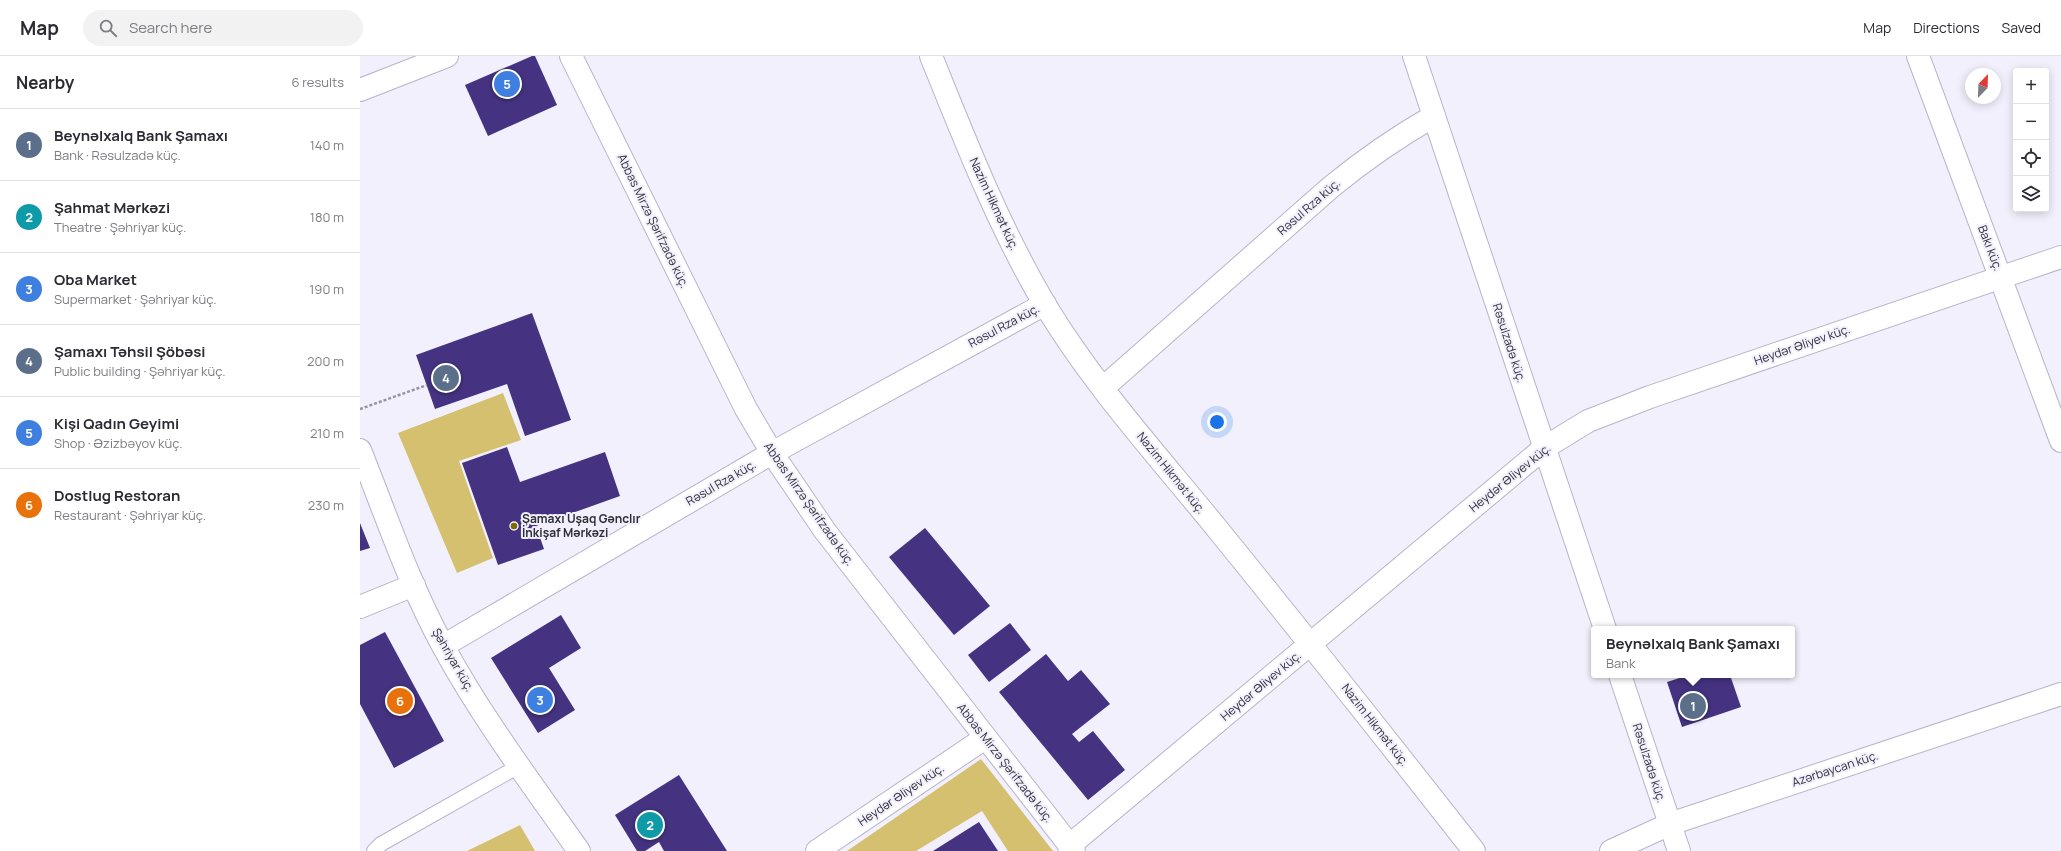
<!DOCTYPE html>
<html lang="en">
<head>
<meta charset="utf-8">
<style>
  body { margin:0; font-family:Manrope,sans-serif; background:#f2f2f3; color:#2b2b33 }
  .controls { position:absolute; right:12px; top:12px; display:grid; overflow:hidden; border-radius:4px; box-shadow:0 2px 10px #0003 }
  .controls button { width:36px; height:36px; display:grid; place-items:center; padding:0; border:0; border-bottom:1px solid #e1e1e2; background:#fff; color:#2b2b33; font:20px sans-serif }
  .compass { position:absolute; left:1605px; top:12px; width:36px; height:36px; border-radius:50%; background:#fff; box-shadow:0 2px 10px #0003; rotate:23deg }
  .you { position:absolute; left:857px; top:366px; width:14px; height:14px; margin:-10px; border:3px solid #fff; border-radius:50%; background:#1a73e8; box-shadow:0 0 0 6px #1a73e833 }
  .badge { display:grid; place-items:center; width:26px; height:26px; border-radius:50%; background:#ea580c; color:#fff; font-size:13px; font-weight:700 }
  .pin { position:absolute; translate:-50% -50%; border:2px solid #fff; box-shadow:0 1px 4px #0006 }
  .popup { position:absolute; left:1231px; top:570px; width:204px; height:52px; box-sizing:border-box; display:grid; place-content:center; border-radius:4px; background:#fff; filter:drop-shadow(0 1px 3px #0005); font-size:13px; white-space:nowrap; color:#7c7c81 }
  .popup b { font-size:15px; color:#2b2b33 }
  .popup::after { content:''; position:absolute; left:50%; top:100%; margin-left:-8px; border:8px solid transparent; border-top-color:#fff }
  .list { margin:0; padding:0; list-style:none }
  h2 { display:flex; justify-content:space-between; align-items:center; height:52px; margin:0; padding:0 16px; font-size:17px }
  h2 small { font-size:13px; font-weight:400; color:#7c7c81 }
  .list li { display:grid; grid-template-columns:26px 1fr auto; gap:12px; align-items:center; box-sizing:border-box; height:72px; padding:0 16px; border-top:1px solid #e1e1e2 }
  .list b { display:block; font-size:15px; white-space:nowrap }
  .list p { margin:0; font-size:13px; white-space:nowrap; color:#7c7c81 }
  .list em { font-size:13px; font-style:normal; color:#7c7c81 }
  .icon { flex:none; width:22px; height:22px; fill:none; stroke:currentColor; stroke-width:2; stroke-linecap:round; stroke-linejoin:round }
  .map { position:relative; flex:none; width:1701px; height:795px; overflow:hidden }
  header { display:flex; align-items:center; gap:24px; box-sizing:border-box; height:56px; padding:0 20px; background:#fff; border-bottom:1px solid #e1e1e2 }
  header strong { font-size:19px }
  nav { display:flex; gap:22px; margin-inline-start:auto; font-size:14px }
  .search { width:280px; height:36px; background:#f2f2f3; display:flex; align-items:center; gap:10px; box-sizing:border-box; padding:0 14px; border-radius:22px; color:#7c7c81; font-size:15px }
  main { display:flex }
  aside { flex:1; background:#fff }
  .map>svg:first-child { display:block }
</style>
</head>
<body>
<header>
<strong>Map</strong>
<div class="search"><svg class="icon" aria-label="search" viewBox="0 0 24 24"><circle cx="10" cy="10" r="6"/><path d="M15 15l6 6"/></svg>Search here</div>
<nav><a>Map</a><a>Directions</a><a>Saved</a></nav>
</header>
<main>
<aside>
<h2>Nearby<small>6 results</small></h2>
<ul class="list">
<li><span class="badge" style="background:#5c6f8a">1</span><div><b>Beynəlxalq Bank Şamaxı</b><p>Bank · Rəsulzadə küç.</p></div><em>140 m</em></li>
<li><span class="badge" style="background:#0f9aa8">2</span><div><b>Şahmat Mərkəzi</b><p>Theatre · Şəhriyar küç.</p></div><em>180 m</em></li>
<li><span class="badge" style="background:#3f7fe0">3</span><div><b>Oba Market</b><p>Supermarket · Şəhriyar küç.</p></div><em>190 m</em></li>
<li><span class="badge" style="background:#5c6f8a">4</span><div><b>Şamaxı Təhsil Şöbəsi</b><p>Public building · Şəhriyar küç.</p></div><em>200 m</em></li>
<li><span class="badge" style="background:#3f7fe0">5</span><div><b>Kişi Qadın Geyimi</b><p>Shop · Əzizbəyov küç.</p></div><em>210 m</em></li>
<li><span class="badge" style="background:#e8710a">6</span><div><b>Dostlug Restoran</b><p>Restaurant · Şəhriyar küç.</p></div><em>230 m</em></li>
</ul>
</aside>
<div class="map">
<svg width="1701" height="795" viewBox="0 0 1701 795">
  <rect width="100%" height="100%" fill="#f1f0fc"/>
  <g fill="#d4c06e">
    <polygon points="143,337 161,384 99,405 133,502 97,517 38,377"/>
    <polygon points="621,703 693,795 648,795 622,755 556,795 487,795"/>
    <polygon points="160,769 175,795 107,795"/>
  </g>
  <g fill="#453381">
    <polygon points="172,0 175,0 197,49 128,80 105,29"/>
    <polygon points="172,257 211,364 165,380 147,328 75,353 56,299"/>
    <polygon points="147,391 160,426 245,396 260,440 176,470 184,493 138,509 102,407"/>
    <polygon points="0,467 10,492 0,495"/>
    <polygon points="565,472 630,550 594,579 529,501"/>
    <polygon points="201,559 221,592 189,612 215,654 178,677 131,602"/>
    <polygon points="650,567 671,594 629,626 608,599"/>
    <polygon points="25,576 84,685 34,712 0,648 0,589"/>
    <polygon points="686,598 708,625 721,614 750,648 712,678 719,686 733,675 765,714 728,744 639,636"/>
    <polygon points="1329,619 1370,619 1381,651 1322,671 1307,626"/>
    <polygon points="319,719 367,795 304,795 299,786 285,795 277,795 255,759"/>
    <polygon points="619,766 638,795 573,795"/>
  </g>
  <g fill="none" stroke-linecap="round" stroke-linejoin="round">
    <defs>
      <polyline id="service" points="14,795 21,788 159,710"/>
      <g id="minor">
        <polyline points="211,0 386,353 412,397 465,475 714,795"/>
        <path d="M 571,0 C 605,84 638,169 684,247 C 733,329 799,401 859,475 C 945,581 1030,688 1114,795"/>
        <polyline points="1558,0 1701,385"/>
        <polyline points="0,34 87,0"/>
        <path d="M 743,332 L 971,131 C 1004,104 1037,81 1074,60"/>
        <polyline points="0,551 54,529"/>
        <polyline points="83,590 412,397 685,248"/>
        <polyline points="709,790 1184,392 1228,365 1290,341 1701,201"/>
        <polyline points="457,795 625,682"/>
        <polyline points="1251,795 1310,768 1701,638"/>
      </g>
      <g id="tertiary">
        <polyline points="1054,0 1245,573"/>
        <path d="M 0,394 C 26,459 49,528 83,590 C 122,662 172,728 219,795"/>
        <polyline points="1260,619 1319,795"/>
      </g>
    </defs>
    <use href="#service" stroke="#b6b4c9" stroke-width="16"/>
    <use href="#minor" stroke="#b6b4c9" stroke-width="24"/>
    <use href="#tertiary" stroke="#b6b4c9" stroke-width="24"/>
    <polyline stroke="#95949e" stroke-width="2.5" stroke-dasharray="3 2" stroke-linecap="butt" points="0,353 67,329"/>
    <use href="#service" stroke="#fff" stroke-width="14"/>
    <use href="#minor" stroke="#fff" stroke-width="22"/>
    <use href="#tertiary" stroke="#fff" stroke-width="22"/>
  </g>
  <circle fill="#7d6900" stroke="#f1f0fc" stroke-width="1.5" cx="154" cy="470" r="4"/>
  <g text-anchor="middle" stroke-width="4" stroke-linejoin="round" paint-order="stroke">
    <g font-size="12" fill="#2f2e36" stroke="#f1f0fc">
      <text transform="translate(634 148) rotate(65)" y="4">Nazim Hikmət küç.</text>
      <text transform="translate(949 151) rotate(-41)" y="4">Rəsul Rza küç.</text>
      <text transform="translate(293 165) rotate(64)" y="4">Abbas Mirzə Şərifzadə küç.</text>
      <text transform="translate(1630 192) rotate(69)" y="4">Bakı küç.</text>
      <text transform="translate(644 270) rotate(-28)" y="4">Rəsul Rza küç.</text>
      <text transform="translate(1149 287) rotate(72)" y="4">Rəsulzadə küç.</text>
      <text transform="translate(1442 289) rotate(-19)" y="4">Heydər Əliyev küç.</text>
      <text transform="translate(811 417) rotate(51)" y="4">Nazim Hikmət küç.</text>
      <text transform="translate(1150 422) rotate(-39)" y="4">Heydər Əliyev küç.</text>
      <text transform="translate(361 427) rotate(-30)" y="4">Rəsul Rza küç.</text>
      <text transform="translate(449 448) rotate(55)" y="4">Abbas Mirzə Şərifzadə küç.</text>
      <text transform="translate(93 604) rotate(60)" y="4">Şəhriyar küç.</text>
      <text transform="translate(901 630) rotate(-40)" y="4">Heydər Əliyev küç.</text>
      <text transform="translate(1015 669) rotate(52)" y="4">Nazim Hikmət küç.</text>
      <text transform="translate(645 707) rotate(52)" y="4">Abbas Mirzə Şərifzadə küç.</text>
      <text transform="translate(1289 707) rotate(72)" y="4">Rəsulzadə küç.</text>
      <text transform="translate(1475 713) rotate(-18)" y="4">Azərbaycan küç.</text>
      <text transform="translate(541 739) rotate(-34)" y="4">Heydər Əliyev küç.</text>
    </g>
    <g font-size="12" font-weight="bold" fill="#2f2e36" stroke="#f1f0fc" text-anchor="start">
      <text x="162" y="467">Şamaxı Uşaq Gənclır<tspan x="162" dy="14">İnkişaf Mərkəzi</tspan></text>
    </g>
  </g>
</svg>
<div class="controls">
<button>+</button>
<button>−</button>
<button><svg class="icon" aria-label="locate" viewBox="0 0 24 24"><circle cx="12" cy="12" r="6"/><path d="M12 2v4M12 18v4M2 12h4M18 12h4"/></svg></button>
<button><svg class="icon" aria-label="layers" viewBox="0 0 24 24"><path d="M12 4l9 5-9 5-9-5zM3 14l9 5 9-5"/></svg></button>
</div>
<svg class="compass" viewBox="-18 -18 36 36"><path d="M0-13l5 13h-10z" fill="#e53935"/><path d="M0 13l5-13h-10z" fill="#7c7c81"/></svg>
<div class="you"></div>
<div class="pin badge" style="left:1333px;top:650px;background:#5c6f8a">1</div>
<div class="popup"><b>Beynəlxalq Bank Şamaxı</b>Bank</div>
<div class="pin badge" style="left:290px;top:769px;background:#0f9aa8">2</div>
<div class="pin badge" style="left:180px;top:644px;background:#3f7fe0">3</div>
<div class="pin badge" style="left:86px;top:322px;background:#5c6f8a">4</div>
<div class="pin badge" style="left:147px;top:28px;background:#3f7fe0">5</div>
<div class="pin badge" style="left:40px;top:645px;background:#e8710a">6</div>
</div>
</main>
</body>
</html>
